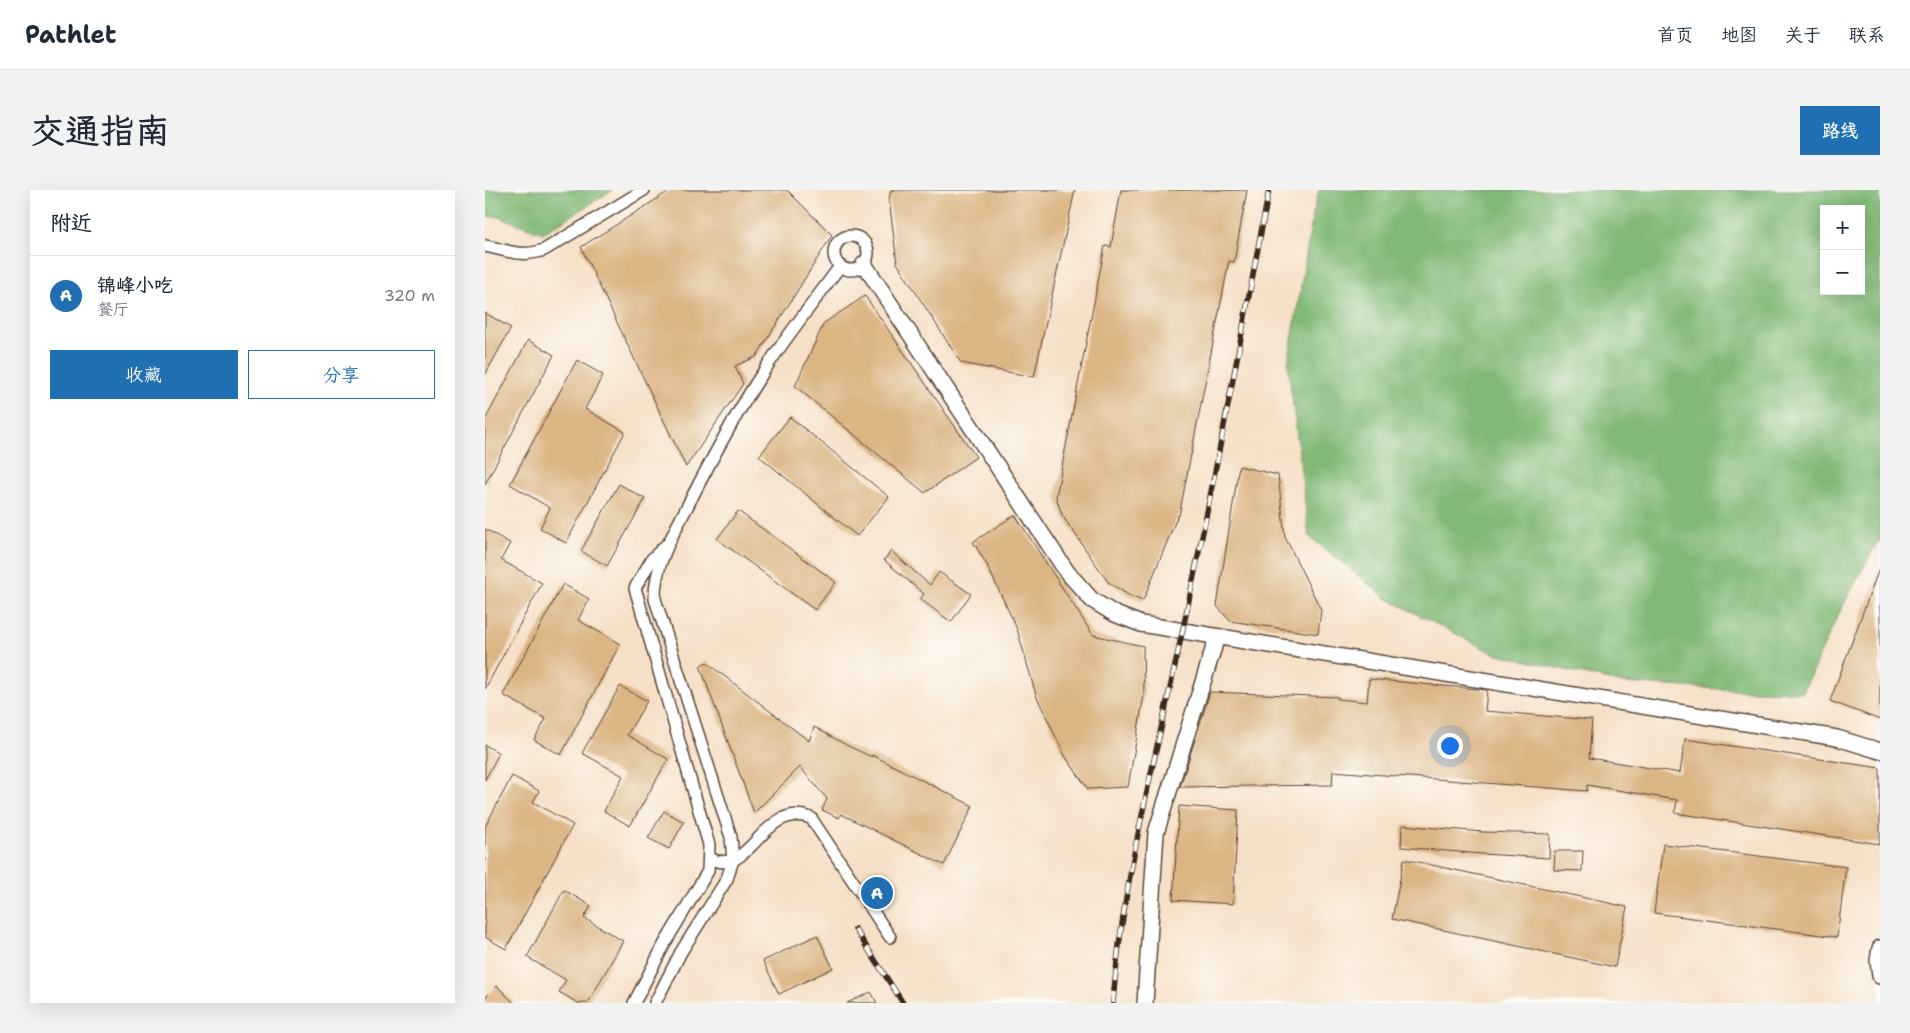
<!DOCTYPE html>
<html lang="zh">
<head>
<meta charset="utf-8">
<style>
  body { margin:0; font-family:"Shantell Sans","LXGW WenKai TC",sans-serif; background:#f2f2f3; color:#1f2937 }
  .controls { position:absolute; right:15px; top:15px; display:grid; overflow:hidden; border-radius:0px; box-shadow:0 5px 20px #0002 }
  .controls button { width:45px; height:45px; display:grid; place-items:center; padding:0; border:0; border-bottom:1px solid #e0e1e3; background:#fff; color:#1f2937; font:25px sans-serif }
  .you { position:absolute; left:964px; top:555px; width:18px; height:18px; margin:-12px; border:4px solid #fff; border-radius:50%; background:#1a73e8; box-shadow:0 0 0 8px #1a73e833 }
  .badge { display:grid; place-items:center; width:32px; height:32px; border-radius:50%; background:#1f6fb2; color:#fff; font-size:16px; font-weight:700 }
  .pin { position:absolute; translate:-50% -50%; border:2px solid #fff; box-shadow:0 1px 5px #0006 }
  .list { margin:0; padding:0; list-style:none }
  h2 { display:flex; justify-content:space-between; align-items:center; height:65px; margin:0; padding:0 20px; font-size:21px }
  h2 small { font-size:16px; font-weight:400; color:#747a83 }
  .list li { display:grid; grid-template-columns:32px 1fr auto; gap:15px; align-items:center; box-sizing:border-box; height:80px; padding:0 20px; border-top:1px solid #e0e1e3 }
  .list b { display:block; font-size:19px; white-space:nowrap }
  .list p { margin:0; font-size:16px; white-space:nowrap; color:#747a83 }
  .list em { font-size:16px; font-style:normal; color:#747a83 }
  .actions { display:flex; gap:10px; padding:15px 20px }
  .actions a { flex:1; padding:11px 0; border:1px solid #1f6fb2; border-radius:0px; text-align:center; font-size:18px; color:#1f6fb2 }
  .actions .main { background:#1f6fb2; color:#fff }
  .map { position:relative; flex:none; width:1395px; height:813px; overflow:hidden; border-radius:0px }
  header { display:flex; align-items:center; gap:30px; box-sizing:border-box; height:70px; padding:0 25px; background:#fff; border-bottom:1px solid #e0e1e3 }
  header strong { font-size:24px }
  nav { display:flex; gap:28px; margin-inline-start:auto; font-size:18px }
  .intro { display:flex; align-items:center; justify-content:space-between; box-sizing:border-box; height:120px; padding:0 30px }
  h1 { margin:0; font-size:35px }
  .button { padding:12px 22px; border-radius:0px; background:#1f6fb2; color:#fff; font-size:18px; font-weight:700 }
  main { display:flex; gap:30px; padding:0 30px }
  aside { flex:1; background:#fff; border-radius:0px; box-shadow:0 5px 20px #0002 }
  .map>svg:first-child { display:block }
</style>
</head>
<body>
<header>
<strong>Pathlet</strong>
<nav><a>首页</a><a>地图</a><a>关于</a><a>联系</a></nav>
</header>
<div class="intro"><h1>交通指南</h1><a class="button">路线</a></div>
<main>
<aside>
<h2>附近<small></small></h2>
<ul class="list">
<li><span class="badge">A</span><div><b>锦峰小吃</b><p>餐厅</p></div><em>320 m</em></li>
</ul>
<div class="actions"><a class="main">收藏</a><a>分享</a></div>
</aside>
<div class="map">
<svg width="1395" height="813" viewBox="0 0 1395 813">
  <rect width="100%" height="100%" fill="#fdfcf7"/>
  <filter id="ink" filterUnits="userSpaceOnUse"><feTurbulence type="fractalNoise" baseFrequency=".02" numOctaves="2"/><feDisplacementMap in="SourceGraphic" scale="10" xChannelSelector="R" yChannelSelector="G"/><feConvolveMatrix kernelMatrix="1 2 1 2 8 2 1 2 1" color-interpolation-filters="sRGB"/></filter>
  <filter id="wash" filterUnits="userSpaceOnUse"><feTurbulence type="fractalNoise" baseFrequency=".0096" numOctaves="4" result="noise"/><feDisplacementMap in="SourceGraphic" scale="20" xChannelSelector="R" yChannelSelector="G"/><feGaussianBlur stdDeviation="1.12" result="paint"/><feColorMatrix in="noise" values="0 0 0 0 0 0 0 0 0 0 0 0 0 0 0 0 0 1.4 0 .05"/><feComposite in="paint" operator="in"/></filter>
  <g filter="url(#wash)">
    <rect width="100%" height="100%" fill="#f6e0c7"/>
    <g fill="#80b874" stroke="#5e7149" fill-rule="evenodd">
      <polygon points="0,0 128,0 58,43 11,26 0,27"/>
      <path d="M 834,0 L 1395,0 L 1395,352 L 1392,352 L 1350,431 L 1318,502 L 1266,501 L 1137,493 L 1008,463 L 901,408 L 824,346 L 803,174 L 828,24 ZM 1339,19 L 1376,19 L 1376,101 L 1339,101 Z"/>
    </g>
    <g id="blocks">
      <g fill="#dbb584">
        <polygon points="186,0 302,0 347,45 271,167 250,176 258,194 201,277 96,57"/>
        <polygon points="406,0 590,0 549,187 476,173 412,73 404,9"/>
        <polygon points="636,0 762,0 749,72 744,71 694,326 693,325 658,411 645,406 623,392 577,325 571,307 620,56 626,57"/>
        <polygon points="380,106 491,267 440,303 310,196 339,133"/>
        <polygon points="0,123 26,138 0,185"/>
        <polygon points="43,150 69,165 0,294 0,230"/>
        <polygon points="92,170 118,185 100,219 140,242 81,353 55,338 65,318 25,294"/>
        <polygon points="305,227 404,307 372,346 274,266"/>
        <polygon points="754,276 793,285 800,347 836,420 833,444 745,431 732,416"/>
        <polygon points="134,294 160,309 122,376 96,361"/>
        <polygon points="253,321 351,392 330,420 232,349"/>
        <polygon points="530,325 608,445 658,456 659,505 643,597 603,599 580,566 551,505 532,439 501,373 488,352"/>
        <polygon points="0,339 25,353 16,370 57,393 0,499"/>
        <polygon points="406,361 445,395 454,382 486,404 466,432 435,409 439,404 399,370"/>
        <polygon points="1394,379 1395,379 1395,530 1345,511"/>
        <polygon points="78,394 104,409 93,430 135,454 76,565 49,550 61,529 18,505"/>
        <polygon points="221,472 324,551 329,537 363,556 387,567 387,565 488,616 459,675 356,624 354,628 337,620 342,609 315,577 269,623 215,476"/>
        <polygon points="884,489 1002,500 1000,521 1107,530 1104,568 1195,583 1200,549 1395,578 1395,654 1190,623 1192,610 1102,595 1102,601 848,581 847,595 695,597 725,502 853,507 853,509 882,512"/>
        <polygon points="135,496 162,511 142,545 183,569 145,636 119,621 138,586 97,563"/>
        <polygon points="0,555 14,563 0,590"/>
        <polygon points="27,586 54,601 48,612 88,635 21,759 0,747 0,637"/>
        <polygon points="694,616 753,620 748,714 688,710"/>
        <polygon points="179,621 199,632 184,659 163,648"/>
        <polygon points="917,635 998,642 1065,644 1064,668 997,664 916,657"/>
        <polygon points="1178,654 1361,677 1352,747 1169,723"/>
        <polygon points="1070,661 1098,661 1097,681 1069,680"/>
        <polygon points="919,669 1142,717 1130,777 907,729"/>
        <polygon points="79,700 106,716 99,728 138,751 103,813 93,813 74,802 81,790 42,767"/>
        <polygon points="332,745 348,778 294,804 278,771"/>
        <polygon points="12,796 29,813 0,813 0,808"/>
        <polygon points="386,802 392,813 362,813"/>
      </g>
    </g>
  </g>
  <g filter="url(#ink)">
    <use href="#blocks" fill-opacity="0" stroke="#574537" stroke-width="1"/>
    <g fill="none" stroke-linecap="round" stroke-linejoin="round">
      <defs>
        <g id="street">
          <circle cx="366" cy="63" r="17"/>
          <path d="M 0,56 C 22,60 36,68 59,60 L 159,0"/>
          <path d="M 224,668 C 266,690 277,610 326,628 L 405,747"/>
          <polyline points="149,813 180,753 223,681 224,655 150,398 167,369 181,355"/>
          <path d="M 170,813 L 196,762 L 242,689 L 248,670 L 246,647 L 170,409 C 169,374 189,343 204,313 C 227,268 251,223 279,181 C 302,145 330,111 355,76"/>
        </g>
        <g id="secondary">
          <polyline points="379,74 582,382 607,410 630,424 656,434 1352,548 1395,561"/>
          <polyline points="1395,758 1393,771 1395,786"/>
          <polyline points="660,813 671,643 732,447"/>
        </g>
      </defs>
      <use href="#street" stroke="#574537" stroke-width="14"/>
      <use href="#secondary" stroke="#574537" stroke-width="18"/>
      <use href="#street" stroke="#fff" stroke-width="11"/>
      <use href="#secondary" stroke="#fff" stroke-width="15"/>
      <defs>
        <g id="rail">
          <polyline points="370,739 418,813"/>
          <path d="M 628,813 C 637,693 669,575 694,457 C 727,305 755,153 784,0"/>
        </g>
      </defs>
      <use href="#rail" stroke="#3b2a1e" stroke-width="5.5"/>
      <use href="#rail" stroke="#fdfcf7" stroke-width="4" stroke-dasharray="11" stroke-linecap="butt"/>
    </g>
  </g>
</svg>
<div class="controls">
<button>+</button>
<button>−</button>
</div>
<div class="you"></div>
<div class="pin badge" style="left:392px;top:703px">A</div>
</div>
</main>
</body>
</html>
